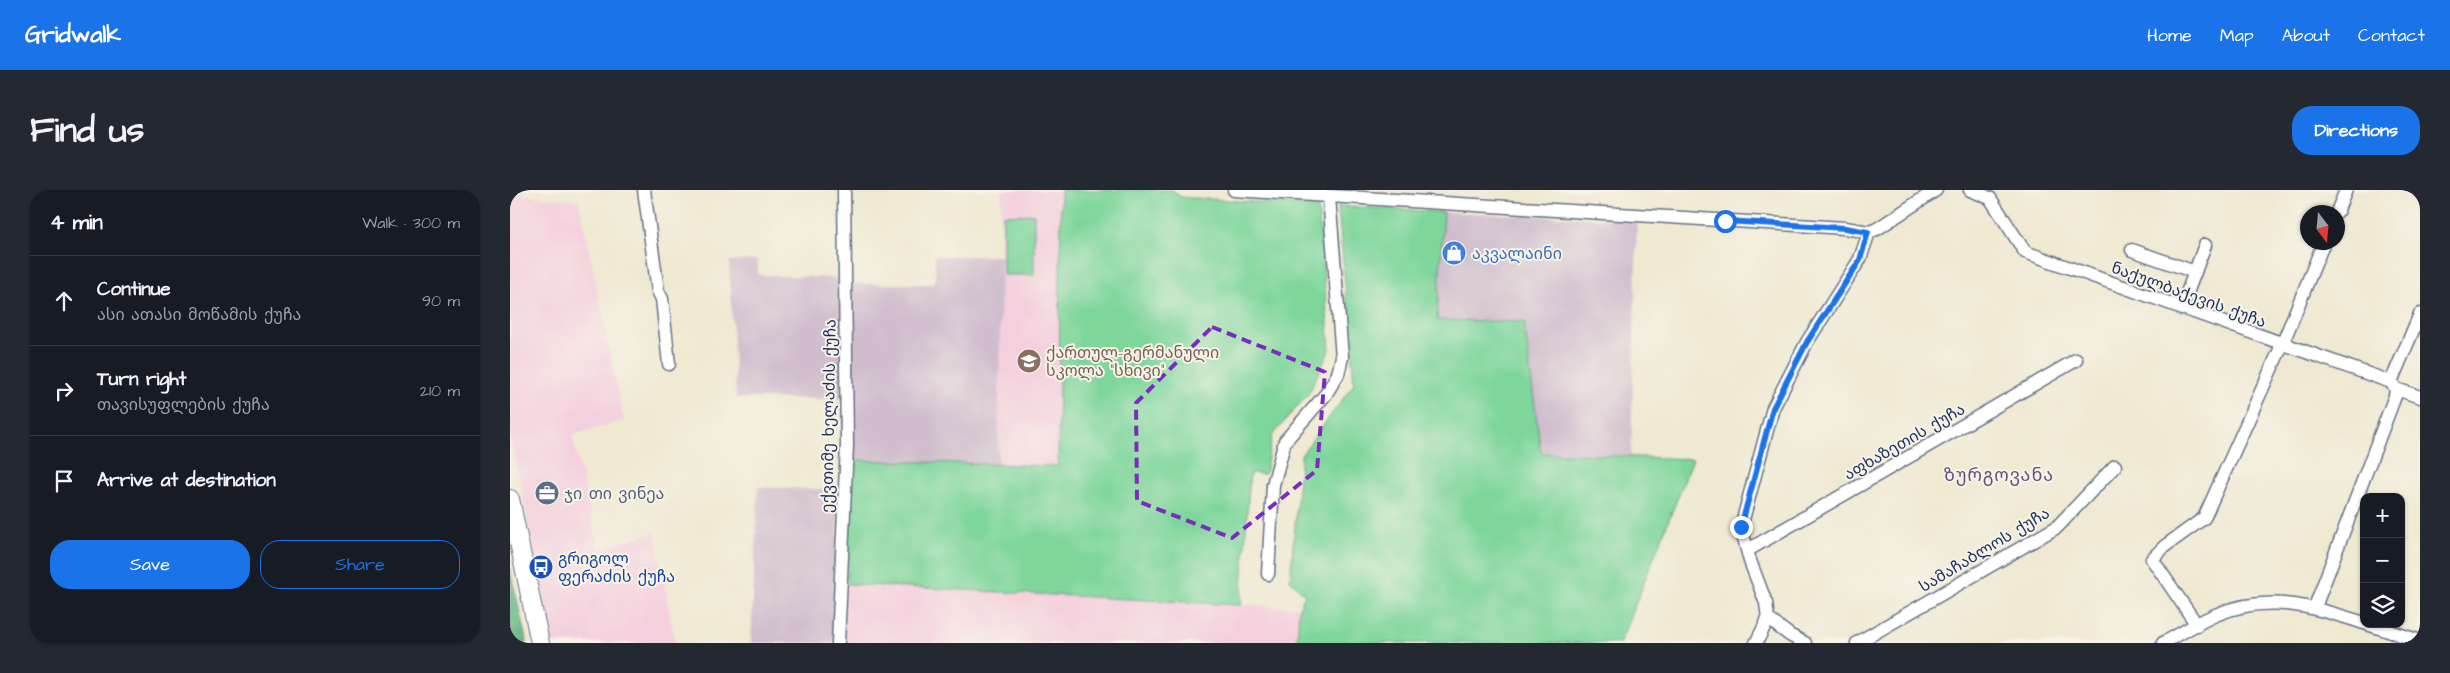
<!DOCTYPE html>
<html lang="en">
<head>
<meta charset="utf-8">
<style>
  body { margin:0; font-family:"Architects Daughter","Noto Sans Georgian",sans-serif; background:#242831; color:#f1f3f6 }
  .controls { position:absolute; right:15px; bottom:15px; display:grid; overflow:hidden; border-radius:10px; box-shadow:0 1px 4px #0004 }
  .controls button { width:45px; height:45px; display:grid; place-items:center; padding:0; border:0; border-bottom:1px solid #363941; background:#171b24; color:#f1f3f6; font:25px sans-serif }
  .compass { position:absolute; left:1790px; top:15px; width:45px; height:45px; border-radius:50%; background:#171b24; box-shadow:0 1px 4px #0004; rotate:164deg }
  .stop { position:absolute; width:15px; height:15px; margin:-11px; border:4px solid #1a73e8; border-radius:50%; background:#fff }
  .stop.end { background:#1a73e8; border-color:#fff; box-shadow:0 1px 5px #0008 }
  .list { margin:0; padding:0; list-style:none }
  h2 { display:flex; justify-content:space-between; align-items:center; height:65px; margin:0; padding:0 20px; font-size:21px }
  h2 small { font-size:16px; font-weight:400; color:#9ea1a6 }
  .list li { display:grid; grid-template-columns:32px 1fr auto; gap:15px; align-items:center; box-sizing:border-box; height:90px; padding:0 20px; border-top:1px solid #363941 }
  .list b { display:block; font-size:19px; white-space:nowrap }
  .list p { margin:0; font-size:16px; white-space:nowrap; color:#9ea1a6 }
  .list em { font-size:16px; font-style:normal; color:#9ea1a6 }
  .actions { display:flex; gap:10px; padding:15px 20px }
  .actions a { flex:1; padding:11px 0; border:1px solid #1a73e8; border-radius:20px; text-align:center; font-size:18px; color:#1a73e8 }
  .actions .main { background:#1a73e8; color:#fff }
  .icon { flex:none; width:28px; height:28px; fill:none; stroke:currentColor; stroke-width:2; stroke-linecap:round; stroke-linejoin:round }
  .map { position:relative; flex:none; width:1910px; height:453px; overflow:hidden; border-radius:20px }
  header { display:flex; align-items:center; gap:30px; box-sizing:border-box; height:70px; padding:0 25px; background:#1a73e8; color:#fff }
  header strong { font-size:24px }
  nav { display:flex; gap:28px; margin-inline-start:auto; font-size:18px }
  .intro { display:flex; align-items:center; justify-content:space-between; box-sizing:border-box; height:120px; padding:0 30px }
  h1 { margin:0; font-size:35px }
  .button { padding:12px 22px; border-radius:20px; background:#1a73e8; color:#fff; font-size:18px; font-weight:700 }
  main { display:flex; gap:30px; padding:0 30px }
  aside { flex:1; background:#171b24; border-radius:20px; box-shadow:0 1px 4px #0004 }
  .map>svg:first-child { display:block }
</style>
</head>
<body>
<header>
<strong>Gridwalk</strong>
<nav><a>Home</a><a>Map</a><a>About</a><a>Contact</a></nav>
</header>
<div class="intro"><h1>Find us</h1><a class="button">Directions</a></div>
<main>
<aside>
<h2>4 min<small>Walk · 300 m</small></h2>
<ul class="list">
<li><svg class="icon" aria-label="ahead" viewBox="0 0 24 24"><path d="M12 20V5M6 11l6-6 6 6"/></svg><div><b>Continue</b><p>ასი ათასი მოწამის ქუჩა</p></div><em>90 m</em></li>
<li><svg class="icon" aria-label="right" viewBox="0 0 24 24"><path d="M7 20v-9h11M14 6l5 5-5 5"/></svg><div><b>Turn right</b><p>თავისუფლების ქუჩა</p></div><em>210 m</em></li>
<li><svg class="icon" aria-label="arrive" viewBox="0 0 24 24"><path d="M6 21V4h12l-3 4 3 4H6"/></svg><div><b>Arrive at destination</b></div></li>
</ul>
<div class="actions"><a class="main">Save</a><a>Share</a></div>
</aside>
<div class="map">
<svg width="1910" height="453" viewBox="0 0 1910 453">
  <rect width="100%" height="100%" fill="#f7f3e8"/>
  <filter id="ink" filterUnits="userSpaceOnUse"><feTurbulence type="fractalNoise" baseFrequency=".02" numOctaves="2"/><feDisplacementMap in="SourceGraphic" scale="10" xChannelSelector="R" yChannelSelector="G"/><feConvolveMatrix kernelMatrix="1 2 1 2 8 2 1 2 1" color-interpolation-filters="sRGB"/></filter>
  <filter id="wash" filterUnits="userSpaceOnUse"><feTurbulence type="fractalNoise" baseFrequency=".0096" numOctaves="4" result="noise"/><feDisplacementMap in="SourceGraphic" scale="20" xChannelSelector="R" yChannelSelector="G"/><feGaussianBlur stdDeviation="1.12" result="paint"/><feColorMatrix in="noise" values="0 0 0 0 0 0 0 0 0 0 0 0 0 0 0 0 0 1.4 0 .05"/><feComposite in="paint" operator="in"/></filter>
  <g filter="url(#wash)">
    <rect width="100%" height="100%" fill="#efe9d1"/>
    <g fill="#f4cfdd">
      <polygon points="491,0 551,0 548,276 488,276"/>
      <polygon points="0,4 69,10 114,231 62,245 89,359 145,342 165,453 43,453 0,247"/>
      <polygon points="325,394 789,418 787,453 323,453"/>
    </g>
    <g fill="#d0bdcd">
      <polygon points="934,22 1127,30 1121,267 1031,263 1014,132 927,130"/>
      <polygon points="425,66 491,66 488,276 331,269 333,209 226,208 219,71 248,70 248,85 331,88 331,94 425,94"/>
      <polygon points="248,297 329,300 323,453 241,453"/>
    </g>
    <g fill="#7ed69b" stroke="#4c827c">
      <polygon points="551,0 663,0 671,7 808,16 820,159 799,203 762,246 755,284 740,283 731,415 337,394 341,270 548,276"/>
      <polygon points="828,16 934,22 927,130 1014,132 1031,263 1183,269 1110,453 787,453 789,418 795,405 780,390 791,265 844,194"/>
      <polygon points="524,24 524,85 493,85 493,25"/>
    </g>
    <polygon fill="#66b783" stroke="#407370" points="0,379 17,453 0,453"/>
  </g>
  <g filter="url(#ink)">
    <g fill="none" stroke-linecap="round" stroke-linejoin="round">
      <defs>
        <g id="minor">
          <polyline points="134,0 148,101 152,109 159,174"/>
          <polyline points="724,0 1335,38 1359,42 1367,39 1426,0"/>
          <polyline points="1460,0 1480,8 1515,62 1881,192 1886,199 1910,207"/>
          <polyline points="1827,22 1836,0"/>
          <polyline points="1622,60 1685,82"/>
          <polyline points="1671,119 1695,55"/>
          <polyline points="1881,192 1910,124"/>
          <polyline points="1238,360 1566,170"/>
          <polyline points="758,384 763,295 775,251 816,204 828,184 832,167 819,7"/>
          <polyline points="1805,417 1885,206 1886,199"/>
          <polyline points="1857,434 1910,451"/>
          <polyline points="1687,435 1642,369 1655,356 1694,328 1772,155 1814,52"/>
          <polyline points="328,453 337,255 334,0"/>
          <polyline points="1246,453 1258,429"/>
          <polyline points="1295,453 1281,446 1258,429 1256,413 1240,371 1231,337 1263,218 1297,152 1350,69 1359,42"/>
          <polyline points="1347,453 1547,337 1605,276"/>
          <path d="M 1653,453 C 1671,444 1689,431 1708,424 C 1758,403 1805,417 1854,433"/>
        </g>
        <polyline id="highway" points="0,309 30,453"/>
      </defs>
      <use href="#minor" stroke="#657086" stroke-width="15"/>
      <use href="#highway" stroke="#657086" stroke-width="20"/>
      <use href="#minor" stroke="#fff" stroke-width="12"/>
      <use href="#highway" stroke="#fff" stroke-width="18"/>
    </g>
  </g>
  <g fill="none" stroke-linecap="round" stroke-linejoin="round" filter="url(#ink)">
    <polyline stroke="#1a73e8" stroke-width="6" points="1215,31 1335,38 1358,42 1350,70 1297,152 1263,218 1231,337"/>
  </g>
  <path fill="none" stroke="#7b2cbf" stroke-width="4" stroke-dasharray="10 6" stroke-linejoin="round" d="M 702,137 L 815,182 L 807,280 L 722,348 L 627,311 L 626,213 Z"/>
  <defs>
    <symbol id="shop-disc" viewBox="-11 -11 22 22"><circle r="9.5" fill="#3f7fe0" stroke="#f7f3e8"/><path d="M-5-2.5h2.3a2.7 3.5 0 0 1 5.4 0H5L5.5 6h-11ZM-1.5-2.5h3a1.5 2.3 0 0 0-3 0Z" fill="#fff"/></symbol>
    <symbol id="school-disc" viewBox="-11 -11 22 22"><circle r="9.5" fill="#8d6e63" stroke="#f7f3e8"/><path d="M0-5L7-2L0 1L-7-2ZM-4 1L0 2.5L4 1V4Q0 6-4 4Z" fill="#fff"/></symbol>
    <symbol id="office-disc" viewBox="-11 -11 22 22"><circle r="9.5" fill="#5c6f8a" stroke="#f7f3e8"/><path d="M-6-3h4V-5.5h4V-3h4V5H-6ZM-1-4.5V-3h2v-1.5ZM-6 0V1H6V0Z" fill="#fff"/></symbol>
    <symbol id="bus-disc" viewBox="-11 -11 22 22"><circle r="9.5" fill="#1a4fb4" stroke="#f7f3e8"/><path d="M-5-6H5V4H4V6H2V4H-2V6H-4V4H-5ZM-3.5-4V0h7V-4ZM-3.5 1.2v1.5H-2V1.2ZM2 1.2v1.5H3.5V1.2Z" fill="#fff"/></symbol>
  </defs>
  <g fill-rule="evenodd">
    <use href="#shop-disc" x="930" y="49" width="28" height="28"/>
    <use href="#school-disc" x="505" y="157" width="28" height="28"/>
    <use href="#office-disc" x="23" y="289" width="28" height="28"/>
    <use href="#bus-disc" x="17" y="363" width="28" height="28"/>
  </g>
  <g text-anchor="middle" stroke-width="4" stroke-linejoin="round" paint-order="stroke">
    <g font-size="16" fill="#366cbe" stroke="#f7f3e8" text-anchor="start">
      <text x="962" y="69">აკვალაინი</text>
    </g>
    <g font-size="16" fill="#1b2f5e" stroke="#f7f3e8">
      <text transform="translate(1679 104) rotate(20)" y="6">ნაქულბაქევის ქუჩა</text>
      <text transform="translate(318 226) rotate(-89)" y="6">ექვთიმე ხელაძის ქუჩა</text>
      <text transform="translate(1394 251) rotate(-30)" y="6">აფხაზეთის ქუჩა</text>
      <text transform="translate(1474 359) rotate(-31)" y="6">სამაჩაბლოს ქუჩა</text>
    </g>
    <g font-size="16" fill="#785e54" stroke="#f7f3e8" text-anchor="start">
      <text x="536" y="168">ქართულ-გერმანული<tspan x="536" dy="18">სკოლა "სხივი"</tspan></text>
    </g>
    <g font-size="16" fill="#4e5e75" stroke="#f7f3e8" text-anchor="start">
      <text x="54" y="309">ჯი თი ვინეა</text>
    </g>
    <g font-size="16" fill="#164399" stroke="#f7f3e8" text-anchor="start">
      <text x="48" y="374">გრიგოლ<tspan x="48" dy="18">ფერაძის ქუჩა</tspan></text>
    </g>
    <g font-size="18" letter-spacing="1" fill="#5e5479" stroke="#f7f3e8">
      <text x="1489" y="291">ზურგოვანა</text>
    </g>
  </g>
</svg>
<div class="controls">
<button>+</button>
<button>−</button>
<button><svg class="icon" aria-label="layers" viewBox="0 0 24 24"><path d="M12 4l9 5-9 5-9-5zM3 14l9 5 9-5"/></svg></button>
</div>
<svg class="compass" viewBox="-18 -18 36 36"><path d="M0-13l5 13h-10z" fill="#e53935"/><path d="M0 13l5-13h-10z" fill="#9ea1a6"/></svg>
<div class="stop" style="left:1215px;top:31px"></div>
<div class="stop end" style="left:1231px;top:337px"></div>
</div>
</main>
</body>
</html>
